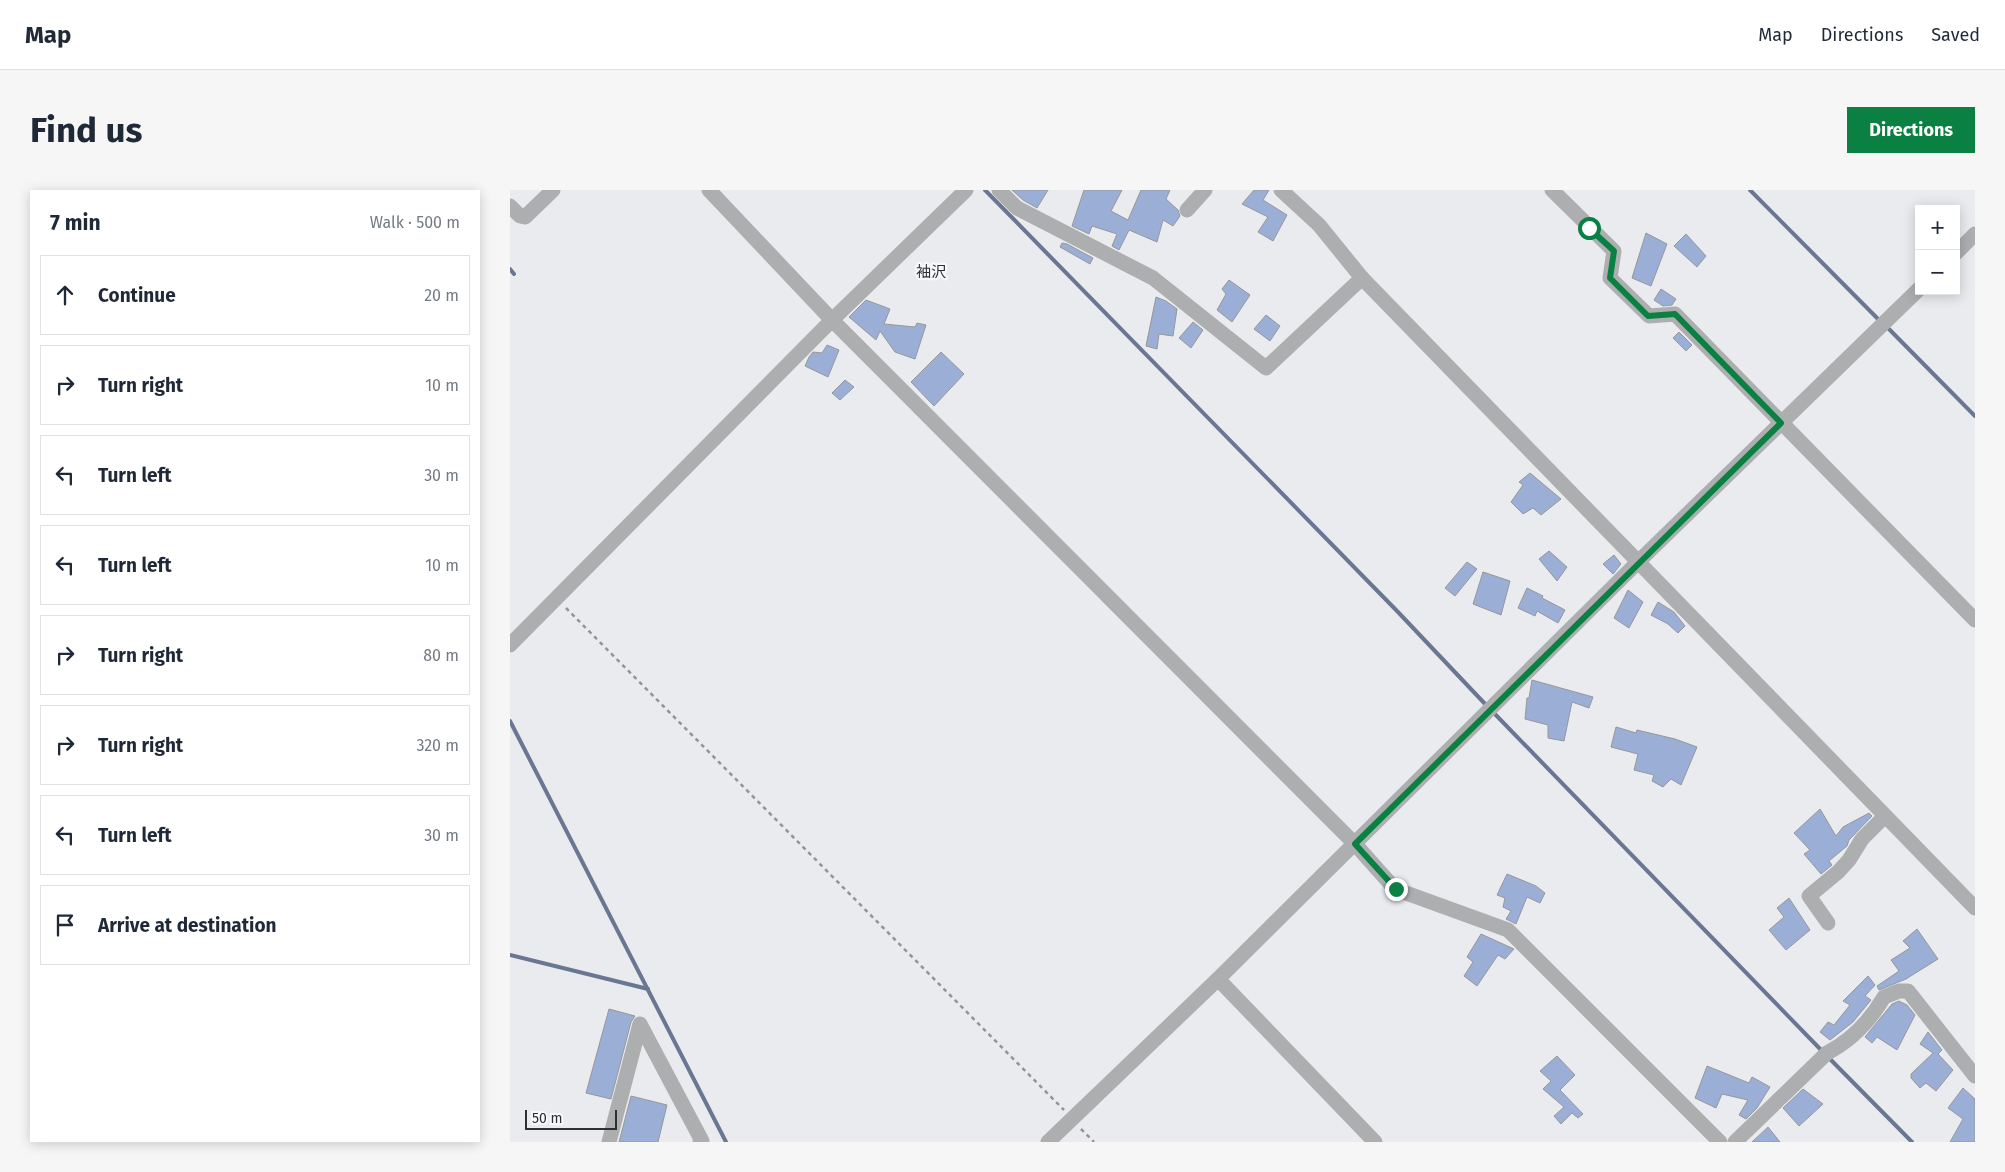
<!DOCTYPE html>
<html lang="en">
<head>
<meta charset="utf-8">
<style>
  body { margin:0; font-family:"Fira Sans","Noto Sans JP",sans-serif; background:#f6f6f7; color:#1f2937 }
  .controls { position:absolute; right:15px; top:15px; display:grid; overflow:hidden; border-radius:0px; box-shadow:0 2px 12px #0003 }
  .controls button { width:45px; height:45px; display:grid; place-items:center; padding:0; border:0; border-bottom:1px solid #e0e1e3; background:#fff; color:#1f2937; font:25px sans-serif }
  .scale { position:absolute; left:15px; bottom:12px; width:92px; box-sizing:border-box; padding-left:5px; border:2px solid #2e2f30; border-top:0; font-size:14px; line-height:18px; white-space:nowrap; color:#2e2f30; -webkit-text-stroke:4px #f6f8fb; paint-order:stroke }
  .stop { position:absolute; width:15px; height:15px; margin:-11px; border:4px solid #0b8043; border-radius:50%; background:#fff }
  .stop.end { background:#0b8043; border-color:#fff; box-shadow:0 1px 5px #0008 }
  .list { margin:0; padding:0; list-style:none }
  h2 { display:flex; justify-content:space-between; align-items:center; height:65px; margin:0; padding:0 20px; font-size:21px }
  h2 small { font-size:16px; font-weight:400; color:#747a83 }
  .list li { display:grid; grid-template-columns:32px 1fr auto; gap:15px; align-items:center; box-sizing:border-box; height:80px; margin:0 10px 10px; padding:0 10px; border:1px solid #e0e1e3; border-radius:0px }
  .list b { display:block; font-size:19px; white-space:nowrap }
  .list em { font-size:16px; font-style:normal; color:#747a83 }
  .icon { flex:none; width:28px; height:28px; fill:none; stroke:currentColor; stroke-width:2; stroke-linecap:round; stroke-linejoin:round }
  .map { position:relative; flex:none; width:1465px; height:952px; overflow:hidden; border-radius:0px }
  header { display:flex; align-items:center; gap:30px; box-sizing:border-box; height:70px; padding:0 25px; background:#fff; border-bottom:1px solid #e0e1e3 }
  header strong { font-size:24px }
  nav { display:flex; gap:28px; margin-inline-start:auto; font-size:18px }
  .intro { display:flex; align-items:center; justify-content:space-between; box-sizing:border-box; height:120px; padding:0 30px }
  h1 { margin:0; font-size:35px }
  .button { padding:12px 22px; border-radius:0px; background:#0b8043; color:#fff; font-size:18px; font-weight:700 }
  main { display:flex; gap:30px; padding:0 30px }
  aside { flex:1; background:#fff; border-radius:0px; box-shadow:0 2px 12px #0003 }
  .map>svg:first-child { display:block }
</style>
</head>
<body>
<header>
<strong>Map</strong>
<nav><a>Map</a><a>Directions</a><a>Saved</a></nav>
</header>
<div class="intro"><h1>Find us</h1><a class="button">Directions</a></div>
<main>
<aside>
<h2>7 min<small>Walk · 500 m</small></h2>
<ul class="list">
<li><svg class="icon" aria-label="ahead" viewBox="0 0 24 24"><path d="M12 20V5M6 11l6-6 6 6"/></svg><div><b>Continue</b></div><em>20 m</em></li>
<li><svg class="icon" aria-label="right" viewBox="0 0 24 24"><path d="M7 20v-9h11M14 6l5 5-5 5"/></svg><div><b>Turn right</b></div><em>10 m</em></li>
<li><svg class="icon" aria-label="left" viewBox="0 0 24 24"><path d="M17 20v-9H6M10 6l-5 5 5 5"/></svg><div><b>Turn left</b></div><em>30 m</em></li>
<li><svg class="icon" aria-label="left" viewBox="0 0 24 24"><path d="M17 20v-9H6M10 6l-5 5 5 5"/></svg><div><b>Turn left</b></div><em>10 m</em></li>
<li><svg class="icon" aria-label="right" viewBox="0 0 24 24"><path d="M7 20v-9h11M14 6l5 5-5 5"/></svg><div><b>Turn right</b></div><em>80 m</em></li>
<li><svg class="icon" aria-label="right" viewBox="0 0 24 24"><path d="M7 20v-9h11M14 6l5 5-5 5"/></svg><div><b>Turn right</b></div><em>320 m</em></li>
<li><svg class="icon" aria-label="left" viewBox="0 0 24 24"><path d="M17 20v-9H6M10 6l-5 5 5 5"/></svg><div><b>Turn left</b></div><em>30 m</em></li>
<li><svg class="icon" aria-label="arrive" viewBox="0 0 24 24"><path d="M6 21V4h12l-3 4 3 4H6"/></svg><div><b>Arrive at destination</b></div></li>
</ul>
</aside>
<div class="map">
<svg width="1465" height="952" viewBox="0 0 1465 952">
  <rect width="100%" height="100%" fill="#e9ebee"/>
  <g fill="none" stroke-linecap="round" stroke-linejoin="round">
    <g stroke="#697792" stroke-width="4">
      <polyline points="475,0 888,422 977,516"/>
      <polyline points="1240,0 1370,131"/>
      <polyline points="0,79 4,84"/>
      <polyline points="1375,135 1465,226"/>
      <polyline points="982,521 1313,862"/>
      <polyline points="0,531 216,952"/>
      <polyline points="0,765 138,799"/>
      <polyline points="1318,867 1402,952"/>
    </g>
  </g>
  <g fill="#9bafd6" stroke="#95979a">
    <polygon points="502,0 538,0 527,18 513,10"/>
    <polygon points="574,0 612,0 601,21 618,30 631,0 660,0 656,9 668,20 670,26 663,36 653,30 647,52 619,40 609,60 602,56 607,44 582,36 579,44 562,36"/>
    <polygon points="744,0 759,0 753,10 777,25 763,51 748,42 758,27 732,14"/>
    <polygon points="1136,43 1157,54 1141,96 1122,88"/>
    <polygon points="1176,44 1196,66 1187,77 1164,56"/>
    <polygon points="552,53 557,54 583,68 580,74 550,57"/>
    <polygon points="719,90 740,105 722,132 707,120 716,104 712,99"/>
    <polygon points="1151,99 1166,109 1162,115 1153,116 1144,110"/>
    <polygon points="646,107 656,111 667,119 663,146 649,144 647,159 636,156"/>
    <polygon points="356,110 380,119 374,134 405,137 407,133 416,135 405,169 385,162 370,141 366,150 339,127"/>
    <polygon points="756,125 770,136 760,151 744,139"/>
    <polygon points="683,132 693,140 681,158 669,148"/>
    <polygon points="1169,142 1182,155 1176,161 1163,148"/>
    <polygon points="317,155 329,160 318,187 295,176 299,167 303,162 312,163"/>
    <polygon points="431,162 454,184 424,216 401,192"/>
    <polygon points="335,190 344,197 330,210 322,203"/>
    <polygon points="1020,283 1051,309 1031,325 1023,318 1013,324 1001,312 1013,295 1009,292"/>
    <polygon points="1039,361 1057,377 1047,391 1029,369"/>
    <polygon points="1104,365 1111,374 1103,384 1093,374"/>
    <polygon points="957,372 967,379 945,406 935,398"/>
    <polygon points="973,382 1000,391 991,425 963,414"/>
    <polygon points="1017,398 1033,406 1032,408 1055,420 1048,433 1027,421 1025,426 1008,418"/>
    <polygon points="1118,400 1133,412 1119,438 1104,428"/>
    <polygon points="1148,412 1164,422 1175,436 1168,443 1158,434 1141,425"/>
    <polygon points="1022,490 1083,507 1079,518 1062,512 1054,551 1038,548 1038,535 1015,529 1017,508 1019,508"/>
    <polygon points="1106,537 1126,543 1127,540 1165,549 1187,557 1171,595 1161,589 1153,597 1142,591 1144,585 1124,580 1128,564 1101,557"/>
    <polygon points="1310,619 1326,646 1333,637 1359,623 1362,626 1339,650 1337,656 1319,671 1322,675 1311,684 1294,664 1300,660 1284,643"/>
    <polygon points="997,684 1026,696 1035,703 1030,713 1017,707 1006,734 996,729 1001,721 993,717 995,708 987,705"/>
    <polygon points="1279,708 1300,740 1276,760 1259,740 1274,727 1267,718"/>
    <polygon points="1407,739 1428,769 1396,789 1369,800 1367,796 1389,781 1381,770 1400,758 1393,751"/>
    <polygon points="971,744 1004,759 995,769 988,765 967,796 954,786 963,772 957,767"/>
    <polygon points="1358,786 1365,795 1355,806 1361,810 1343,832 1320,850 1310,842 1318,832 1324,835 1340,815 1333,811"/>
    <polygon points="1389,811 1397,815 1405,825 1387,860 1367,847 1362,853 1355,847 1382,814"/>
    <polygon points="99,819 125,826 121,832 101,909 76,903"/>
    <polygon points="1418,842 1432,860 1428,864 1443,880 1426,901 1416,893 1410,898 1401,888 1401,884 1423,863 1410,854"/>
    <polygon points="1047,866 1065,885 1050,900 1073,924 1068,928 1062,923 1051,934 1044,926 1054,917 1033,899 1041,891 1030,881"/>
    <polygon points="1197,876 1239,893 1242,887 1260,897 1247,918 1236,929 1229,925 1238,910 1212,904 1206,918 1185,908"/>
    <polygon points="1453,898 1465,909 1465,952 1440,952 1453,929 1438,918"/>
    <polygon points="1293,899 1313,914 1289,936 1273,918"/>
    <polygon points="121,906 157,915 148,952 109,952"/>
    <polygon points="1258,937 1270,952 1242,952"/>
  </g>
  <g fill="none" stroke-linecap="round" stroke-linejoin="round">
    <g stroke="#929496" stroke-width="2.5" stroke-dasharray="4 4" stroke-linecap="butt">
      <polyline points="56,418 554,920"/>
      <polyline points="571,939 584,952"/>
    </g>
    <g stroke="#adaeaf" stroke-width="15">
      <polyline points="199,0 322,130 845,654 885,699 998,740 1210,952"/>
      <polyline points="489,0 507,18 643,88 756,178 852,88"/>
      <polyline points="771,0 809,35 852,88 1465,718"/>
      <polyline points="1042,0 1104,61 1100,88 1139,126 1165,124 1465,430"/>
      <polyline points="0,16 10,26 15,27 43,0"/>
      <polyline points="677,20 695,0"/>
      <polyline points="1446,63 1465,44"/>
      <polyline points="0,455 322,130 456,0"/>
      <polyline points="1318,733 1299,706 1328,682 1339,670 1352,649 1375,626"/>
      <polyline points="708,789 865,952"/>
      <polyline points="99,952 130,834 192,951 190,952"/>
      <polyline points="538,952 708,789 1127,373 1409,99"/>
      <path d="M 1225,952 L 1317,863 C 1342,850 1360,831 1374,807 L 1389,801 L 1398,801 L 1465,886"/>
    </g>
  </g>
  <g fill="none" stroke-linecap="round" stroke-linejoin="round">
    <polyline stroke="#0b8043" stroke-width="6" points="886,699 845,654 1271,233 1165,124 1138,126 1100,88 1104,61 1079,38"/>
  </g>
  <g text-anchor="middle" stroke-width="4.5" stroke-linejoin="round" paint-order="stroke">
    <g font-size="15" fill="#2e2f30" stroke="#f6f8fb">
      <text x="421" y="87">袖沢</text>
    </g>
  </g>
</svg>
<div class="controls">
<button>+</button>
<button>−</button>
</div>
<div class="scale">50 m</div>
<div class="stop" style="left:1079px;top:38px"></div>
<div class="stop end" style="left:886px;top:699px"></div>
</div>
</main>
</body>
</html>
